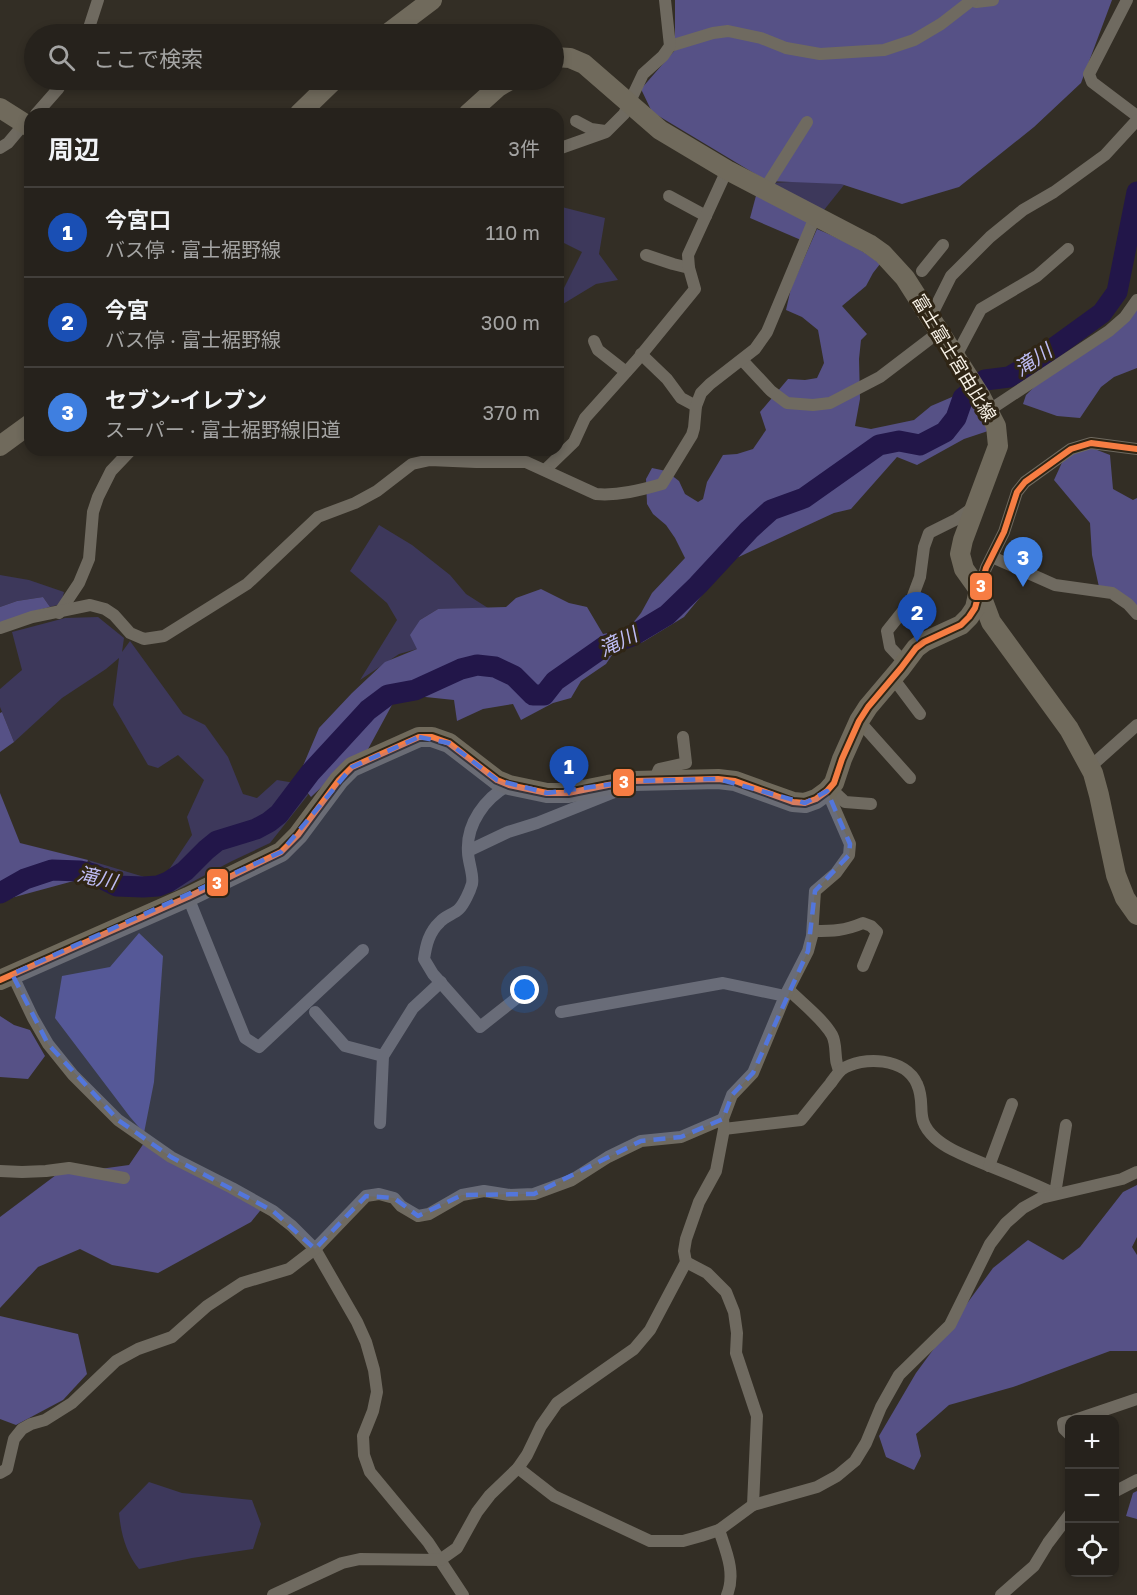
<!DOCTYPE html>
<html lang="ja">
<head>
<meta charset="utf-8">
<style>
  body { margin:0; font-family:"Golos Text","Noto Sans JP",sans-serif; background:#322f29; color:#f1f3f6 }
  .controls { position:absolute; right:18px; bottom:18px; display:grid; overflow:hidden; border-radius:12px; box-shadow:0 3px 9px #0003 }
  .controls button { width:54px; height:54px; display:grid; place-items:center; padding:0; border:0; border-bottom:2px solid #423f3b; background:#26221c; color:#f1f3f6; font:30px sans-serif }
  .you { position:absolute; left:525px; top:990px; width:21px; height:21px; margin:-15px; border:4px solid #fff; border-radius:50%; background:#1a73e8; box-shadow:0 0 0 9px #1a73e833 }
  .badge { display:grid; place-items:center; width:39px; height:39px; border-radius:50%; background:#1a73e8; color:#fff; font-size:20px; font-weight:700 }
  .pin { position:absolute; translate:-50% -50px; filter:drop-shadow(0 2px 3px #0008) }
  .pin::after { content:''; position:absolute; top:32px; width:21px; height:18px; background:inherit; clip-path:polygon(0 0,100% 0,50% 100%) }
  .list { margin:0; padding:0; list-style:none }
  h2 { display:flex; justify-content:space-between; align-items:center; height:78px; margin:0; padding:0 24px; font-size:26px }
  h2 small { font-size:20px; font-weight:400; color:#a4a4a3 }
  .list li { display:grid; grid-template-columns:39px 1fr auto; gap:18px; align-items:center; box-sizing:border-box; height:90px; padding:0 24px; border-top:2px solid #423f3b }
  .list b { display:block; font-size:22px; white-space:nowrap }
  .list p { margin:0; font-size:20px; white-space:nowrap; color:#a4a4a3 }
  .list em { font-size:20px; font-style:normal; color:#a4a4a3 }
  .icon { flex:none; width:33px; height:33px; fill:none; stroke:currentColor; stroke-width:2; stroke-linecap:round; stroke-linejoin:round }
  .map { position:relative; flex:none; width:1137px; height:1595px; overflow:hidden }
  .search { position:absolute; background:#26221c; box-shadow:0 3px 9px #0003; left:24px; top:24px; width:540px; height:66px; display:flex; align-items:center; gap:15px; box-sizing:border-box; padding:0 21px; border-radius:33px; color:#a4a4a3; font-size:22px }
  .panel { position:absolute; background:#26221c; box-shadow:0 3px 9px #0003; left:24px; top:108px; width:540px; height:348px; border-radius:18px }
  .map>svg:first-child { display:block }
</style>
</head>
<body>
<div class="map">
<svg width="1137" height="1595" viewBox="0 0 1137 1595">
  <rect width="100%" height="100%" fill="#332e25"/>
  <g fill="#3d385b">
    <polygon points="834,180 844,185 824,210 768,183"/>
    <polygon points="558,206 605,218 599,254 618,280 596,284 558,307 558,300 582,252 558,240"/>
    <polygon points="379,525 412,545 450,575 466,594 488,608 472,612 438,609 420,620 417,649 399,654 360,680 397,620 387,603 350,571"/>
    <polygon points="0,575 29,580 64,592 61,604 50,607 43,597 17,601 0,607"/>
    <polygon points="98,617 124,638 122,652 130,641 183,714 205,725 228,757 243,794 257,798 277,780 301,784 308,795 270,843 232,861 175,891 145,897 128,890 88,860 151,879 168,871 192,835 187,817 204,780 178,755 158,768 148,765 113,705 119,658 106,669 62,698 14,742 0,707 0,689 22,670 12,632 65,618"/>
    <path d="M 149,1482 L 182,1493 L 252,1500 L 261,1524 L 253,1549 L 192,1558 L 139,1569 C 126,1553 121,1534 119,1513 Z"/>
  </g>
  <g fill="#565186">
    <polygon points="675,0 1112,0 1081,83 1034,127 959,187 902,204 841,184 767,181 652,112 641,89 675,50"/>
    <polygon points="757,192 810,220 801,240 750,218"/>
    <path d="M 817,229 C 840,239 861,248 880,264 L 873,273 L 866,286 L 842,306 L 867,334 L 861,340 L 859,359 L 860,399 L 855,426 L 871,429 L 914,420 L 931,406 L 959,394 L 980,412 L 988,431 L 964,439 L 917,465 L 897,457 L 851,509 L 834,513 L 730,561 L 684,617 L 643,642 L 614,652 L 606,664 L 581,681 L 571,698 L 553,703 L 521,720 L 513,704 L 483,709 L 457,721 L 454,700 L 416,696 L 393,703 L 367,751 L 347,763 L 311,797 L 297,780 L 319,728 L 352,693 L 385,662 L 417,649 L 410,635 L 420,620 L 438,609 L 506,607 L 516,598 L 541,589 L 569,603 L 587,607 L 603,634 L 628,629 L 641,613 L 652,593 L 685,558 L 675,538 L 666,525 L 653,514 L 647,504 L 646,479 L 652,468 L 666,471 L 679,481 L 685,494 L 698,502 L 703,499 L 707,482 L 723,455 L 737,454 L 753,449 L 766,430 L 760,412 L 788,379 L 805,380 L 817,378 L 824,363 L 818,330 L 802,317 L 786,310 L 791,288 Z"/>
    <polygon points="1137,304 1137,368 1114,377 1101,387 1080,418 1057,416 1023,404 1026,395 1041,380"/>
    <polygon points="1092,448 1110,455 1113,489 1133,500 1137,498 1137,611 1099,587 1092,555 1090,523 1054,480 1065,456"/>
    <polygon points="43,597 50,607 31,612 0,624 0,607 17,601"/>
    <polygon points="2,712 14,742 0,752 0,713"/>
    <polygon points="0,793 20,843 88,860 81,879 0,901"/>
    <polygon points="139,933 163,956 154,1082 144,1133 130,1117 55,1018 62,976 110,967"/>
    <polygon points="0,1016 14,1025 30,1030 45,1056 28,1079 0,1077"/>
    <polygon points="144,1143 264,1206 251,1222 158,1273 112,1265 80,1249 38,1267 0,1308 0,1217 56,1175 129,1165"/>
    <polygon points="1137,1185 1137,1237 1132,1247 1137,1255 1137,1351 1110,1351 1013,1387 949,1405 916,1434 921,1456 914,1470 886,1457 879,1436 916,1373 993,1268 1028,1240 1063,1260 1080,1247 1123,1192"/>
    <polygon points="0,1316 78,1334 87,1374 63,1400 16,1425 0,1419"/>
    <polygon points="1137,1491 1137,1519 1126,1516 1133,1493"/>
  </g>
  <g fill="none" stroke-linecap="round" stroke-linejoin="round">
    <polyline stroke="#221649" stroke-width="21" points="0,893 25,879 52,870 80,871 93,874 117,886 143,887 158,886 168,882 185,871 206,850 217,841 256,829 269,822 279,814 310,773 368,710 388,695 415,690 461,669 477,665 495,667 514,676 533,695 544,695 555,681 605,646 632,636 667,615 698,585 749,530 771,510 804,498 879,445 899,441 920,445 945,432 956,418 963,398 985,380 1009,377 1033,363 1102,313 1117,292 1137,192"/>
    <g stroke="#6f6a60" stroke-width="12">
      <polyline points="971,0 976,2 993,0"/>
      <polyline points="1127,0 1089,74 1092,82 1137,116"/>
      <polyline points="87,34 98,0"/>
      <polyline points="670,46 713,33 728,31 761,38 786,48 820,54 884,50 914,40 941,24 972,0"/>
      <polyline points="36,114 58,89 63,80"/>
      <polyline points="576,121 591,129 605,131"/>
      <polyline points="0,148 8,143 24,124"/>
      <polyline points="558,149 606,132 624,114 643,74 663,56 670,46 665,0"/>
      <polyline points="764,190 807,122"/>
      <polyline points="669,196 706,216"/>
      <polyline points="646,255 673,264 689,268"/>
      <polyline points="922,271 943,245"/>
      <polyline points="930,318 951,276 990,237 1023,210 1054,192 1105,155 1137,120"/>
      <polyline points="594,341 598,350 626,372"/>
      <polyline points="641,354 667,379 681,398 696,406"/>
      <polyline points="955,358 981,309 1037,276 1068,249"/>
      <polyline points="742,360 771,391 787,403 813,405 830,403 880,377 939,332"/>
      <polyline points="988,411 1109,331 1125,317 1137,300"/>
      <polyline points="545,470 574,442 585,418 637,360 695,289 689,268 688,255 727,170"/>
      <polyline points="992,557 1055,585 1112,593 1128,604 1137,614"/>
      <polyline points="979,590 986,568 1004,532 1017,492 1025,482 1071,449 1091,443 1137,449"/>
      <polyline points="59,613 79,583 89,559 93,512 98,497 111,471 131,450"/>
      <path d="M 0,628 L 32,617 L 90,605 L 105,609 L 114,615 L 130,633 L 144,639 L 164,636 L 247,584 L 318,517 L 355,503 L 377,491 L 412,464 L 430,460 L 476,462 L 526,462 L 596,494 C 618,496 641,490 662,484 L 692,435 L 694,428 L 696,406 L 701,393 L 710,384 L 755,349 L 767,332 L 815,217"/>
      <polyline points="905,663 890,647 887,631 911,601 920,577 924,547 929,533 957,519 974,507"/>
      <polyline points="893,678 920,714"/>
      <polyline points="859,721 910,778"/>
      <polyline points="1090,767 1137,725"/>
      <polyline points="654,781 659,769 686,763 683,737"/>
      <path d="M 509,785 C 485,798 466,824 468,852 C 468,862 474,875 472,884 C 470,891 464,904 459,909 C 454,914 445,916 440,922 C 429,932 426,945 424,959 L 433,974 L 480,1027 L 523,993"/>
      <polyline points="830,788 845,802 871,804"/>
      <polyline points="468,851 508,832 537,823 622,789"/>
      <polyline points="188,897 245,1038 259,1047 363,950"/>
      <path d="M 813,931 C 833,931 844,931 863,923 L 871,926 L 877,932 L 863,966"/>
      <polyline points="12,974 33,1018 48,1044 73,1075 118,1120 171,1157 232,1188 273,1211 292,1226 315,1249 357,1322 366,1342 374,1370 377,1392 373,1411 363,1436 364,1455 370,1472 428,1542 463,1595"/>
      <path d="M 789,990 C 802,1003 823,1019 832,1035 C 838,1046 833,1062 840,1071"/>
      <polyline points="315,1012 345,1046 383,1056"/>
      <polyline points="561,1012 723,983 785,996"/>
      <polyline points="380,1123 383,1056 413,1008 441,982"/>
      <path d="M 724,1129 L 801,1120 C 811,1108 820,1096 830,1084 C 833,1080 837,1074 841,1070 C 863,1055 906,1058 917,1084 C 927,1106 913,1118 935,1138 C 946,1148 961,1154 975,1160 C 1001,1171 1029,1181 1055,1194 L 1066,1125"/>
      <polyline points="989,1166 1012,1104"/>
      <polyline points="0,1171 22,1172 46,1171 69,1168 124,1178"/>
      <polyline points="686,1262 707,1273 726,1292 734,1312 737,1333 736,1353 757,1416 753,1505"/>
      <polyline points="1075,1420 1137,1399"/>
      <polyline points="1070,1421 1063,1423 1064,1429 1070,1435"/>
      <polyline points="518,1468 554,1496 650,1541 683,1541 701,1536 719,1530 753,1505 817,1487 837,1476 855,1461 866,1443 881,1407 899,1375 950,1325 990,1244 1006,1223 1023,1208 1041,1198 1122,1179 1137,1172"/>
      <polyline points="0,1473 7,1469 14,1439 22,1429 31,1424 45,1420 72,1403 116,1361 138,1349 172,1337 207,1306 242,1283 289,1269 315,1249 366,1196 379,1194 394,1198 401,1206 418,1216 429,1214 462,1195 484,1191 510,1195 534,1194 572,1180 608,1157 641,1141 681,1137 723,1119"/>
      <polyline points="1114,1492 1137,1480"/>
      <path d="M 719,1530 C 726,1551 736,1573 727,1595"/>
      <polyline points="273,1595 342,1563 360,1559 440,1560 457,1548 477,1512 490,1495 518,1468 527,1455 541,1426 557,1403 634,1349 650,1330 686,1262 684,1251 686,1239 699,1202 716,1171 724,1129 723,1119 732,1095 753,1073 785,996 808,951 812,936 815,891 836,873 849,855 850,844 827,791"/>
      <polyline points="1001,1595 1034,1566 1048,1543 1070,1514"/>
    </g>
    <g stroke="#706a5c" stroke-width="20">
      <polyline points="387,34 432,0"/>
      <polyline points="554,57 570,58 584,64 660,130 727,170 869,244 883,254 905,278 981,397 996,426 998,446 963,540 960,554 964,569 979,590 991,622 1069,729 1093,773 1099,795 1116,875 1125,898 1137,915"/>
      <polyline points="0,108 30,127"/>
      <polyline points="299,114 334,80"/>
      <polyline points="468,114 498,87 510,80"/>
      <polyline points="0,446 30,424"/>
      <polyline points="0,980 188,897 281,852 298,835 339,780 352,767 419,737 432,737 449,743 497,780 509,785 547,793 568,793 608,785 634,781 718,779 735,781 793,802 805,803 816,799 827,791 834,783 842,759 859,721 868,707 901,668 916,648 924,642 961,625 969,617 975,608 979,590"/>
    </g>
    <defs>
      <polyline id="bus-1" points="0,980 188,897 281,852 298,835 339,780 352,767 419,737 432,737 449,743 497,780 509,785 547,793 568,793 608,785 634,781 718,779 735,781 793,802 805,803 816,799 827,791 834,783 842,759 859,721 868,707 901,668 916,648 924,642 961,625 969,617 975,608 986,568 1004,532 1017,492 1025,482 1071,449 1091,443 1137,449"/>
    </defs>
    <use href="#bus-1" stroke="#2f2515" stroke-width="10"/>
    <use href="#bus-1" stroke="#f77d43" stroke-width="6"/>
  </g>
  <path fill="#5376db" fill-opacity="0.2" stroke="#5376db" stroke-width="4.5" stroke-dasharray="12 8" stroke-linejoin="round" d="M 419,737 L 449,743 L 497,780 L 547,793 L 634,781 L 718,779 L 805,803 L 827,791 L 850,844 L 849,855 L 815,891 L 808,951 L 753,1073 L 732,1095 L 723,1119 L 681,1137 L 641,1141 L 534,1194 L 462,1195 L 418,1216 L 394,1198 L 366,1196 L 315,1249 L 273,1211 L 171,1157 L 118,1120 L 48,1044 L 12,974 L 281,852 L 352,767 Z"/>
  <g text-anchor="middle" stroke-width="6" stroke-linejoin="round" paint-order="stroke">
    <g font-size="18" fill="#f6f0e5" stroke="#2f2515">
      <text transform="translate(954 358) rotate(59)" y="6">富士富士宮由比線</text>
    </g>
    <g font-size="20" font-style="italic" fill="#bebcf4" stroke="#2f2515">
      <text transform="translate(1033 360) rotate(-34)" y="7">滝川</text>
      <text transform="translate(618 642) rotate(-26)" y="7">滝川</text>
      <text transform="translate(97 878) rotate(13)" y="7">滝川</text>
    </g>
  </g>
  <g stroke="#2f2515" stroke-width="2">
    <rect x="969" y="572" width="24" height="29" rx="6" fill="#f77d43"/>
    <rect x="612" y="768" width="23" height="29" rx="6" fill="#f77d43"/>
    <rect x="206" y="868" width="23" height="29" rx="6" fill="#f77d43"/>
  </g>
  <g font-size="16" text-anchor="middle" font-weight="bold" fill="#fff">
    <text x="981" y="592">3</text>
    <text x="624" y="788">3</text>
    <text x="217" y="889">3</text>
  </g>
</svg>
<div class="controls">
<button>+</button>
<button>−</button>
<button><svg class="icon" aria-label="locate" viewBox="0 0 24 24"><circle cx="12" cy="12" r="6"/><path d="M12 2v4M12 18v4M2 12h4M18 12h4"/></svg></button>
</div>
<div class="you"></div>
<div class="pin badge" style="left:569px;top:796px;background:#1a4fb4">1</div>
<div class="pin badge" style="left:917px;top:642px;background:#1a4fb4">2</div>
<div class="pin badge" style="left:1023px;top:587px;background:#3f7fe0">3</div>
<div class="search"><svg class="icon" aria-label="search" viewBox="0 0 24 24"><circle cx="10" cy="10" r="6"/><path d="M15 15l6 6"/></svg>ここで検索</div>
<section class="panel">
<h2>周辺<small>3件</small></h2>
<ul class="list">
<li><span class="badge" style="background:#1a4fb4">1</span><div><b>今宮口</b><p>バス停 · 富士裾野線</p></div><em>110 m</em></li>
<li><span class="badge" style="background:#1a4fb4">2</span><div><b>今宮</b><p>バス停 · 富士裾野線</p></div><em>300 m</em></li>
<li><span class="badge" style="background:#3f7fe0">3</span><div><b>セブン-イレブン</b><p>スーパー · 富士裾野線旧道</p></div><em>370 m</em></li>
</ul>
</section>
</div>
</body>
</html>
